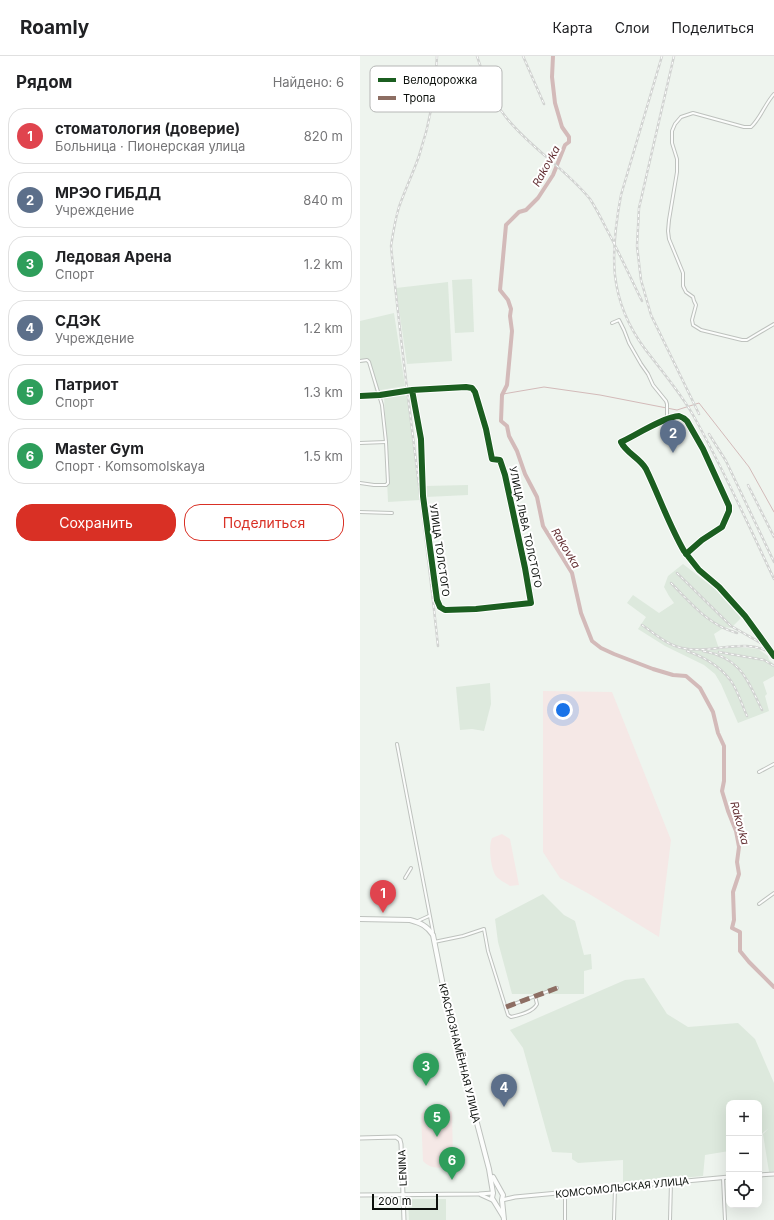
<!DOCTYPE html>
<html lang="ru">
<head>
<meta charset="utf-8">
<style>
  body { margin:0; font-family:Inter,sans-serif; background:#f6f6f6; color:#202124 }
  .controls { position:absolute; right:12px; bottom:12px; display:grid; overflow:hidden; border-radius:8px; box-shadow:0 4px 16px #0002 }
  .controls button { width:36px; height:36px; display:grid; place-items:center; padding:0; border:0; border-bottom:1px solid #e0e0e0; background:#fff; color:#202124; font:20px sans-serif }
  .scale { position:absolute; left:12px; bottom:10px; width:66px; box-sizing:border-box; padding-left:4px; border:2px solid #0b0f0b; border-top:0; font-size:11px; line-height:14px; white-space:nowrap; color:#0b0f0b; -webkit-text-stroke:3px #fff; paint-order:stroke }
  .you { position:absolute; left:203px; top:654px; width:14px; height:14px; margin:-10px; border:3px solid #fff; border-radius:50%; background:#1a73e8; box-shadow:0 0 0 6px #1a73e833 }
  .badge { display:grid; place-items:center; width:26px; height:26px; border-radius:50%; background:#d93025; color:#fff; font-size:13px; font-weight:700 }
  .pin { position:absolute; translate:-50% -33px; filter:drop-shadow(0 1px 2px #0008) }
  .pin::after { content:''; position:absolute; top:21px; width:14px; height:12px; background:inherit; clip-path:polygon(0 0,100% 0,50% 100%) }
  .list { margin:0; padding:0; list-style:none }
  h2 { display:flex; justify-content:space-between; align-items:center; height:52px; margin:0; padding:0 16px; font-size:17px }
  h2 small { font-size:13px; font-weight:400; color:#757577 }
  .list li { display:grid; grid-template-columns:26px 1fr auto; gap:12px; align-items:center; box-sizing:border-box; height:56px; margin:0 8px 8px; padding:0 8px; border:1px solid #e0e0e0; border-radius:16px }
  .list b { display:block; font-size:15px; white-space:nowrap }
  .list p { margin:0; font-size:13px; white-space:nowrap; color:#757577 }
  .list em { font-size:13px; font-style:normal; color:#757577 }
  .actions { display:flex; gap:8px; padding:12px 16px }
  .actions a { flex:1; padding:9px 0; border:1px solid #d93025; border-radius:16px; text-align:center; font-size:14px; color:#d93025 }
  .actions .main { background:#d93025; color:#fff }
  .icon { flex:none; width:22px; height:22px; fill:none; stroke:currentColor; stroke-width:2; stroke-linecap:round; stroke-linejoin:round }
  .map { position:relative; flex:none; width:414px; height:1164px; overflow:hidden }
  header { display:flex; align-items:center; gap:24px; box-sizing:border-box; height:56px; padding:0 20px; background:#fff; border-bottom:1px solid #e0e0e0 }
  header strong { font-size:19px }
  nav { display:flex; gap:22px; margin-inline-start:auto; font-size:14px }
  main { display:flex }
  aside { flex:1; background:#fff }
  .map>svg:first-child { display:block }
</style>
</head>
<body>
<header>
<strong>Roamly</strong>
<nav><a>Карта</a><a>Слои</a><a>Поделиться</a></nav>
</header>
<main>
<aside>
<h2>Рядом<small>Найдено: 6</small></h2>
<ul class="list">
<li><span class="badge" style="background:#e0444e">1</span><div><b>стоматология (доверие)</b><p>Больница · Пионерская улица</p></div><em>820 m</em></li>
<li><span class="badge" style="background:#5c6f8a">2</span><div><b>МРЭО ГИБДД</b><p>Учреждение</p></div><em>840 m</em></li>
<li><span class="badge" style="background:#2e9e5b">3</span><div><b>Ледовая Арена</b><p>Спорт</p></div><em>1.2 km</em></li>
<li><span class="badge" style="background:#5c6f8a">4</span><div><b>СДЭК</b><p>Учреждение</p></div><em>1.2 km</em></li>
<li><span class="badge" style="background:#2e9e5b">5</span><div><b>Патриот</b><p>Спорт</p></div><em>1.3 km</em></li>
<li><span class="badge" style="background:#2e9e5b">6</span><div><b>Master Gym</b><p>Спорт · Komsomolskaya</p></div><em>1.5 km</em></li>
</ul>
<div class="actions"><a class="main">Сохранить</a><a>Поделиться</a></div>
</aside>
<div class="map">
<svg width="414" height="1164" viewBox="0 0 414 1164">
  <rect width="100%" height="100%" fill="#eef4ee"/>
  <g fill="#dde9dd">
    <polygon points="112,223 114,276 95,277 92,224"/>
    <polygon points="88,226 92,305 47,308 36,232"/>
    <polygon points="34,257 45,330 15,335 8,306 0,307 0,265"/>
    <polygon points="42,338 50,342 60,444 28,446 27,424 28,407 24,341"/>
    <polygon points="108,429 108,439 66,441 65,430"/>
    <polygon points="323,508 355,533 381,562 371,572 365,571 354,578 359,593 377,591 398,593 408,600 409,604 414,608 414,620 403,626 407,638 405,640 409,655 378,667 361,628 355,618 344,609 305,590 278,573 286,561 267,547 273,539 299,557 314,547 309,540 304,531 308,520"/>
    <polygon points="130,627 131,648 124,675 112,673 100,674 96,631"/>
    <polygon points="183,838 204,859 215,865 224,899 231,898 232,913 224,915 224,938 152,938 138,886 135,863"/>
    <polygon points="284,922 307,958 328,971 378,967 395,983 414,1027 414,1115 409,1116 403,1078 409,1072 399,1080 399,1047 369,1047 369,1095 345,1099 343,1120 263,1127 263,1104 218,1107 212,1103 212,1097 192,1096 163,992 150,974 265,924"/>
    <polygon points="48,1143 86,1143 86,1164 49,1164"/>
  </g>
  <g fill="#f5e8e6">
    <polygon points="183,635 252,636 311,784 299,881 231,839 200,822 183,796"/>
    <path d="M 142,778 L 150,783 L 159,829 L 150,830 C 146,827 139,824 136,820 C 131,813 128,790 132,782 Z"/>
    <path d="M 74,1051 L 83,1051 L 92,1056 L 93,1104 C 85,1114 71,1114 63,1105 L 61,1058 L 66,1053 Z"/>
  </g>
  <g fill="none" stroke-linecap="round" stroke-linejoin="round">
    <polyline stroke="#d3bab9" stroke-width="1" points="143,338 184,331 240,339 317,354 339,347 389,411 414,456"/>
    <polyline stroke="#d3bab9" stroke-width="4" points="193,0 192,21 195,47 202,71 209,81 209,86 205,89 193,119 178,142 166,154 159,156 146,169 140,234 148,244 151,253 150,260 152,275 147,329 142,339 141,365 147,370 149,380 157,395 165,418 177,441 183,470 212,517 221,557 232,585 241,592 254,598 293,613 313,619 326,620 340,632 353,656 358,677 364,690 364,725 362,735 368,755 376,775 379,791 377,806 379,818 373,836 374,864 372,872 380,876 380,895 389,906 414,931"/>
    <defs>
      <g id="street">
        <path d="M 414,38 C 405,48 400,63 391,71 L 384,71 L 333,57 L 321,61 L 315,68 L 312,75 L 312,87 L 317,103 L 317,116 L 309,164 L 308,175 L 309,183 L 323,217 L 323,230 L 326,236 L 333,241 L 334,245 L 336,249 L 332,264 L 333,269 L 341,274 L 382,284 L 387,284 L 414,268"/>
        <polyline points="252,267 259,264 264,274 269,287 281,308 288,318 293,329 306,345 307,348 307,362"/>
        <polyline points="0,305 7,304 9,306 22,349 26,386 28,427 26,429 14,429 0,427"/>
        <polyline points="0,340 20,339 52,334 106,331 112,332 115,336 126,373 132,403 140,404 145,419 165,512 171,547 116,553 85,554 80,551 77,544 63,440 61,383 52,334"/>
        <polyline points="0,387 26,386"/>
        <polyline points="0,456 32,457"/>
        <path d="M 326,498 L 342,484 L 362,471 L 369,455 L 369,450 L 343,393 L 327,365 C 325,363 322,361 319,360 C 306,360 274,380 261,386 C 266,397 280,402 286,413 C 299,440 309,469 324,495 L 329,502"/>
        <polyline points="37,688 73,876"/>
        <polyline points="399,716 414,708"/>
        <polyline points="45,822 51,812"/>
        <polyline points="399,848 414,837"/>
        <polyline points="58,865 69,860"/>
        <path d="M 74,886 L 103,880 L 124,873 L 128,895 L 148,959 L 151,961 C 160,959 173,956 177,948 L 175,940"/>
        <polyline points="146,951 197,932"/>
        <polyline points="363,1122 365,1164"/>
        <polyline points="205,1164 205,1137"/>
        <polyline points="254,1164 255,1132"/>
        <polyline points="310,1164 311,1126"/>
      </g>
      <g id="secondary">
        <polyline points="329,503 339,514 359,531 385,560 414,600"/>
        <polyline points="0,1082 36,1081 40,1084 41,1088 44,1164"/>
        <polyline points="0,1139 119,1138 133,1137"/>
        <polyline points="121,1139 132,1144"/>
      </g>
      <g id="primary">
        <polyline points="399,1119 414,1118"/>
        <polyline points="142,1144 155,1141 369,1121"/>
      </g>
      <g id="highway">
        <path d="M 0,863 L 50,864 C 61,867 67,870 73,879 L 89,960 L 129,1113 L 133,1137 L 132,1142 L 143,1160"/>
        <polyline points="133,1121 143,1139 142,1144 144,1164"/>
      </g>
    </defs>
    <use href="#street" stroke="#bec2be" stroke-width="4"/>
    <use href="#secondary" stroke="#bec2be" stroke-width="5"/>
    <use href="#primary" stroke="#bec2be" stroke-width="5"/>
    <use href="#highway" stroke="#bec2be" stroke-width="6"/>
    <use href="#street" stroke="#fcfdfc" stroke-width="2"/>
    <use href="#secondary" stroke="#fcfdfc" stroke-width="3"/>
    <use href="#primary" stroke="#fcfdfc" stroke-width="3"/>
    <use href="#highway" stroke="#fcfdfc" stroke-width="4"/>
    <defs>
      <g id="rail">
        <path d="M 77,0 C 76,34 70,67 59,100 C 53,117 45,134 39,151 C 35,164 33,177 31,190 C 44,324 64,457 78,590"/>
        <path d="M 117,0 C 124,21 131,42 145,60 C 169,91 205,112 230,143 C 236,152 241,162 246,172 C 259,196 270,221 282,245"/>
        <polyline points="163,0 184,48"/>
        <path d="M 302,0 L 261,139 C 250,198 248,243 285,293 C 301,314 320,336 333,359 C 363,412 388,468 414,523"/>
        <polyline points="314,0 279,152 277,190 281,224 291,259 339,358"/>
        <polyline points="349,378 366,405 414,506"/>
        <polyline points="388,429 414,481"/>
        <polyline points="317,517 371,570 408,591"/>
        <path d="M 311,527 C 331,547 348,569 377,577"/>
        <path d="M 282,569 C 294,577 307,589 322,592 C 354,599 382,580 414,598"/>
        <path d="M 327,595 C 344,601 360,610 371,625 C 378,635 382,649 387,660"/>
        <path d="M 343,595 C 381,602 387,623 402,654"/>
        <polyline points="359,596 404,604 414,610"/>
      </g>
    </defs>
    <use href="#rail" stroke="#d1d3d1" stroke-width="2.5"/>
    <use href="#rail" stroke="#fff" stroke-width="1" stroke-dasharray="3" stroke-linecap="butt"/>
    <polyline stroke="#8d6e63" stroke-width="5" stroke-dasharray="10 5" stroke-linecap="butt" points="146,951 197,932"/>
    <defs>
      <g id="cycleway">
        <polyline points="0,340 20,339 52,334 106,331 112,332 115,336 126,373 132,403 140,404 145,419 165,512 171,547 116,553 85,554 80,551 77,544 63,440 61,383 52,334"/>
        <path d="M 326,498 L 342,484 L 362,471 L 369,455 L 369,450 L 343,393 L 327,365 C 325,363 322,361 319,360 C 306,360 274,380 261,386 C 266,397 280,402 286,413 C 299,440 309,469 324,495 L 339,514 L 359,531 L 385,560 L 414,600"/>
      </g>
    </defs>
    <use href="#cycleway" stroke="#fff" stroke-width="8"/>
    <use href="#cycleway" stroke="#1b5e20" stroke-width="6"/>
  </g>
  <g text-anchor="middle" stroke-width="4" stroke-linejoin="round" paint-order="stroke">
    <g font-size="10" fill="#0b0f0b" stroke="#fff">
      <text transform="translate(166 471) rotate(78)" y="4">УЛИЦА ЛЬВА ТОЛСТОГО</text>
      <text transform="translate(80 494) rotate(82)" y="4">УЛИЦА ТОЛСТОГО</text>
      <text transform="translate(100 997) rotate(76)" y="4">КРАСНОЗНАМЁННАЯ УЛИЦА</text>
      <text transform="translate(42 1112) rotate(-92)" y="4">LENINA</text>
      <text transform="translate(262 1131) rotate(-6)" y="4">КОМСОМОЛЬСКАЯ УЛИЦА</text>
    </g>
    <g font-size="11" font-style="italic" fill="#653135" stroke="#fff">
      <text transform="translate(186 110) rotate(-61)" y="4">Rakovka</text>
      <text transform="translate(206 492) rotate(59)" y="4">Rakovka</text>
      <text transform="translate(380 767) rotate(75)" y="4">Rakovka</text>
    </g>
  </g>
  <rect x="10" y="10" width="132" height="46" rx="6" fill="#fff" stroke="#b6b7b6" stroke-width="1"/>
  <rect x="18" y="22" width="18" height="4" fill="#1b5e20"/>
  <rect x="18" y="40" width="18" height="4" fill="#8d6e63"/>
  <g font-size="11" fill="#0b0f0b">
    <text x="43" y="28">Велодорожка</text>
    <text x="43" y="46">Тропа</text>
  </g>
</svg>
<div class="controls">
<button>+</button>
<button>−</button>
<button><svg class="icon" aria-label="locate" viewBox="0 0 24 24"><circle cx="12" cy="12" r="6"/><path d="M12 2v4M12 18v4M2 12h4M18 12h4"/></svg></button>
</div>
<div class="scale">200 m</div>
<div class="you"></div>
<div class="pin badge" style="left:23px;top:857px;background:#e0444e">1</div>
<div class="pin badge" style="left:313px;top:397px;background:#5c6f8a">2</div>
<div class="pin badge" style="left:66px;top:1030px;background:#2e9e5b">3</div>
<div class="pin badge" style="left:144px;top:1051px;background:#5c6f8a">4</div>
<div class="pin badge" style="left:77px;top:1081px;background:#2e9e5b">5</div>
<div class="pin badge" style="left:92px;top:1124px;background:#2e9e5b">6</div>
</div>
</main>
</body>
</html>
